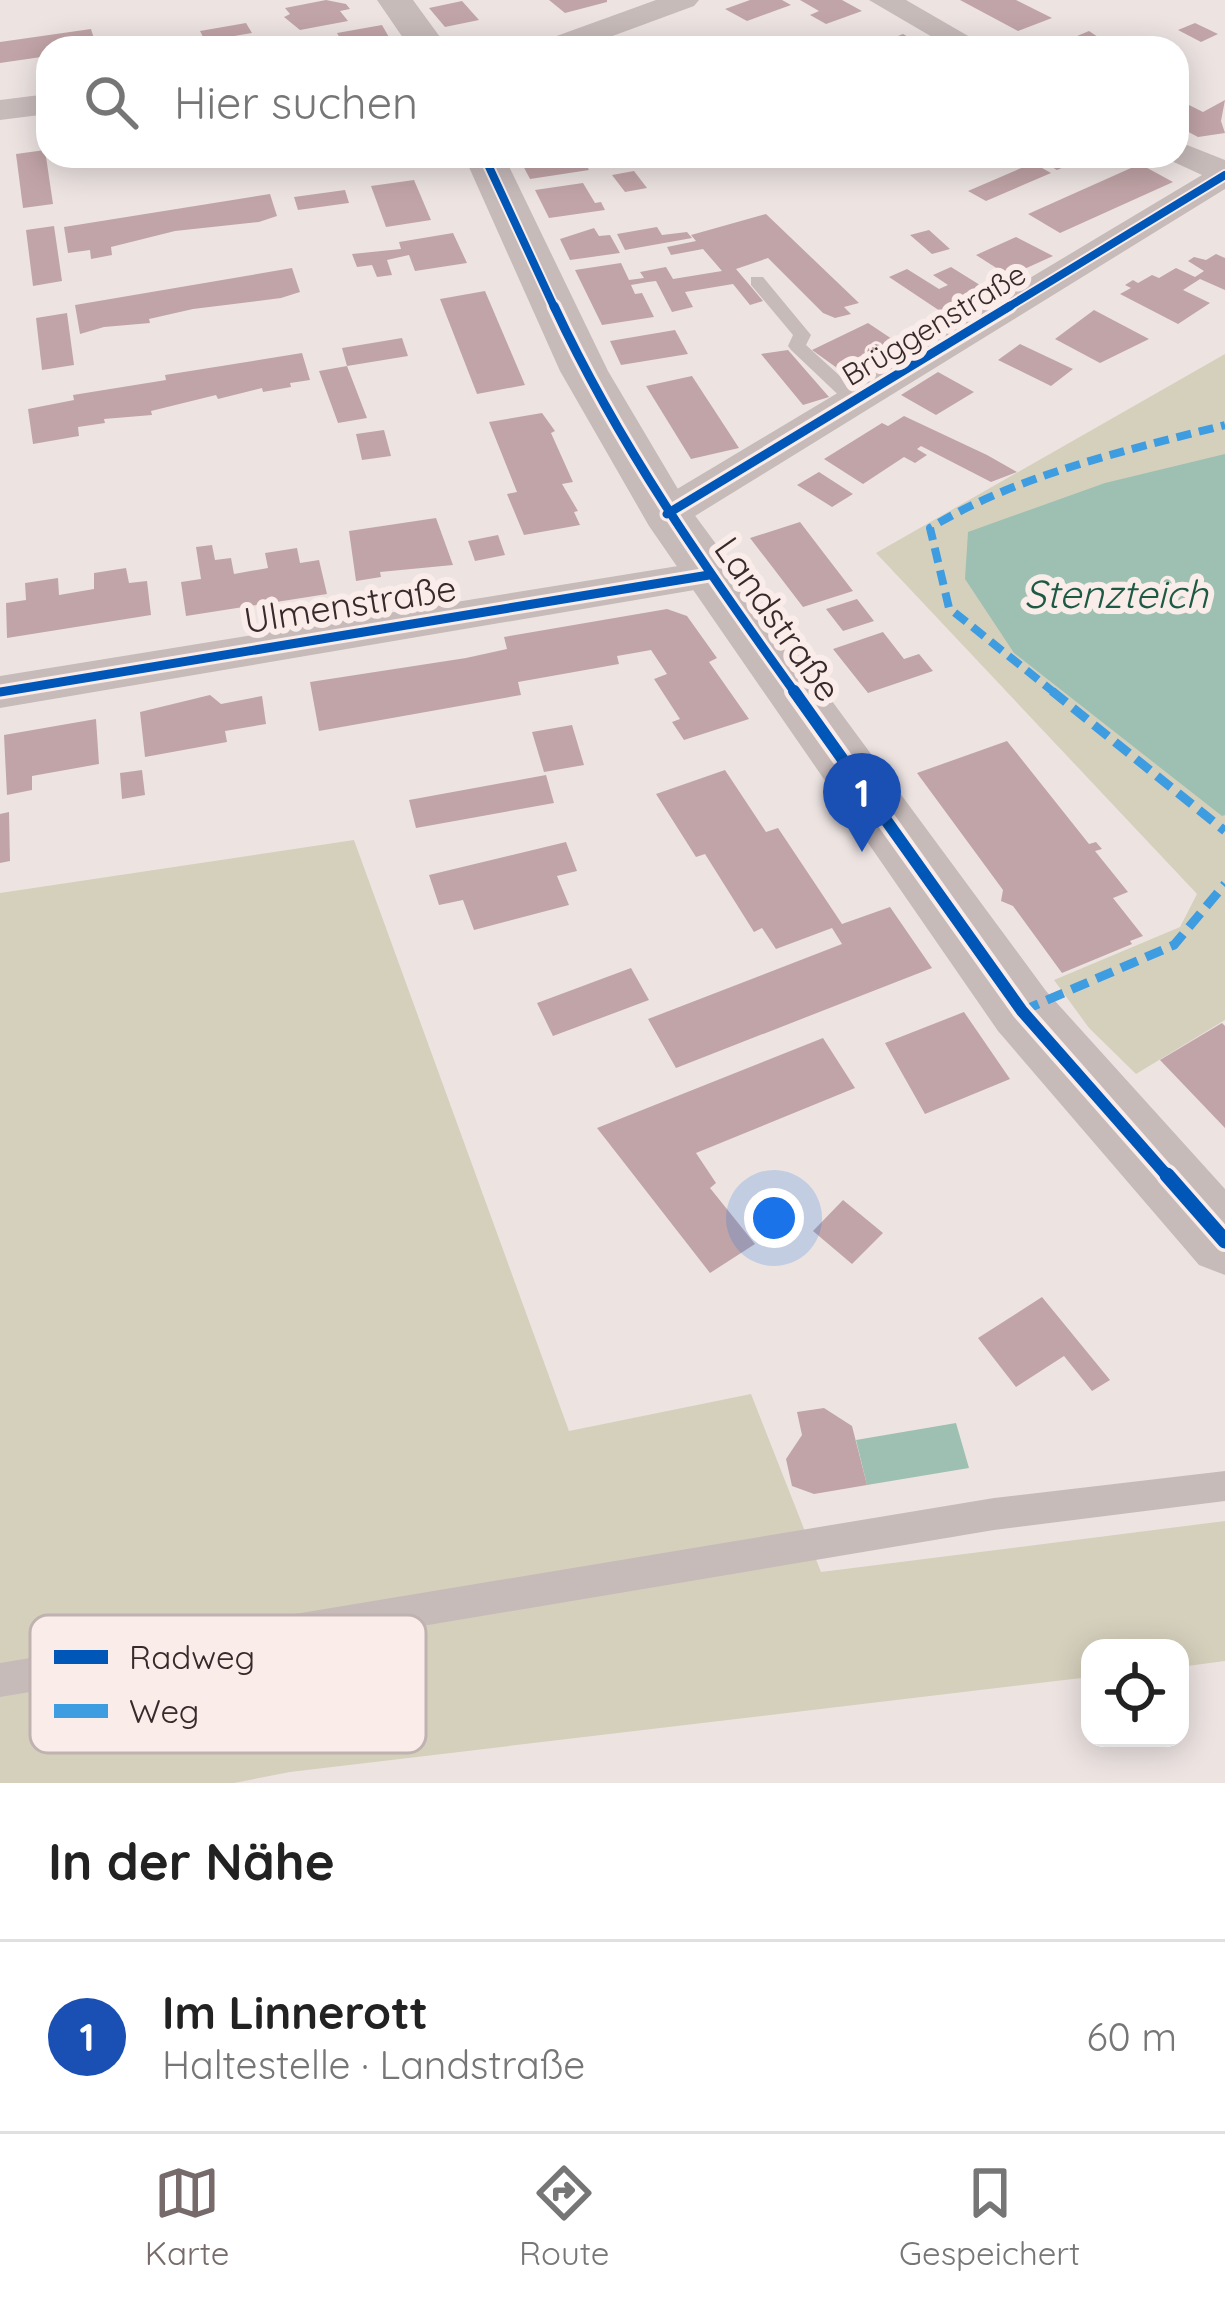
<!DOCTYPE html>
<html lang="de">
<head>
<meta charset="utf-8">
<style>
  body { margin:0; font-family:Quicksand,sans-serif; background:#f2f2f2; color:#222 }
  .controls { position:absolute; right:36px; bottom:36px; display:grid; overflow:hidden; border-radius:24px; box-shadow:0 6px 30px #0003 }
  .controls button { width:108px; height:108px; display:grid; place-items:center; padding:0; border:0; border-bottom:3px solid #e0e0e0; background:#fff; color:#222; font:60px sans-serif }
  .you { position:absolute; left:774px; top:1218px; width:42px; height:42px; margin:-30px; border:9px solid #fff; border-radius:50%; background:#1a73e8; box-shadow:0 0 0 18px #1a73e833 }
  .badge { display:grid; place-items:center; width:78px; height:78px; border-radius:50%; background:#776a6a; color:#fff; font-size:39px; font-weight:700 }
  .pin { position:absolute; translate:-50% -99px; filter:drop-shadow(0 3px 6px #0008) }
  .pin::after { content:''; position:absolute; top:63px; width:42px; height:36px; background:inherit; clip-path:polygon(0 0,100% 0,50% 100%) }
  .list { margin:0; padding:0; list-style:none }
  h2 { display:flex; justify-content:space-between; align-items:center; height:156px; margin:0; padding:0 48px; font-size:51px }
  h2 small { font-size:39px; font-weight:400; color:#767676 }
  .list li { display:grid; grid-template-columns:78px 1fr auto; gap:36px; align-items:center; box-sizing:border-box; height:192px; padding:0 48px; border-top:3px solid #e0e0e0 }
  .list b { display:block; font-size:45px; white-space:nowrap }
  .list p { margin:0; font-size:39px; white-space:nowrap; color:#767676 }
  .list em { font-size:39px; font-style:normal; color:#767676 }
  .icon { flex:none; width:66px; height:66px; fill:none; stroke:currentColor; stroke-width:2; stroke-linecap:round; stroke-linejoin:round }
  .map { position:relative; flex:none; width:1225px; height:1783px; overflow:hidden }
  .search { position:absolute; background:#fff; box-shadow:0 6px 30px #0003; left:36px; right:36px; top:36px; height:132px; display:flex; align-items:center; gap:30px; box-sizing:border-box; padding:0 42px; border-radius:36px; color:#767676; font-size:45px }
  .sheet { height:348px; background:#fff }
  nav { display:flex; justify-content:space-around; align-items:center; box-sizing:border-box; height:168px; border-top:3px solid #e0e0e0; background:#fff; font-size:33px; color:#767676 }
  nav a { display:grid; justify-items:center; gap:6px }
  nav .on { color:#776a6a }
  .map>svg:first-child { display:block }
</style>
</head>
<body>
<div class="map">
<svg width="1225" height="1783" viewBox="0 0 1225 1783">
  <rect width="100%" height="100%" fill="#ede4e2"/>
  <g fill="#d5d0bc">
    <polygon points="1225,354 1225,1020 1136,1074 1089,1028 1054,980 1180,927 1197,894 876,553"/>
    <polygon points="354,840 569,1431 751,1394 821,1572 1225,1521 1225,1661 1180,1667 1180,1648 1090,1648 1090,1677 290,1772 234,1783 0,1783 0,893"/>
  </g>
  <g fill="#9dc0b2">
    <polygon points="1225,454 1225,815 1222,816 1014,653 965,579 968,532 1105,483"/>
    <polygon points="956,1423 969,1468 867,1485 856,1440"/>
  </g>
  <g fill="#c1a4a7">
    <polygon points="326,0 346,4 350,9 340,11 348,21 300,30 284,17 290,14 285,8"/>
    <polygon points="549,0 607,0 607,2 565,13"/>
    <polygon points="750,0 782,0 791,5 747,21 725,9"/>
    <polygon points="800,0 842,0 862,11 826,24 810,15 819,11"/>
    <polygon points="960,0 1016,0 1052,18 1018,31"/>
    <polygon points="462,1 479,20 445,27 429,8"/>
    <polygon points="246,23 252,33 205,41 200,31"/>
    <polygon points="1195,23 1218,34 1201,42 1178,30"/>
    <polygon points="382,25 394,46 345,48 337,33"/>
    <polygon points="91,29 97,48 48,48 48,56 0,63 0,42"/>
    <polygon points="1089,31 1101,39 1087,45 1094,48 1027,48 1049,39 1058,44"/>
    <polygon points="903,34 928,48 868,48"/>
    <polygon points="645,36 660,48 605,48 604,47"/>
    <polygon points="1177,99 1203,112 1225,100 1221,121 1225,133 1198,137 1177,126"/>
    <polygon points="45,150 53,204 23,208 16,154"/>
    <polygon points="549,156 581,156 589,170 530,179 520,160"/>
    <polygon points="1049,156 1089,156 1057,170 1040,160"/>
    <polygon points="1033,163 1051,173 986,201 968,191"/>
    <polygon points="1140,164 1173,182 1060,233 1028,214"/>
    <polygon points="634,171 647,188 625,192 612,175"/>
    <polygon points="414,180 431,220 386,227 371,186"/>
    <polygon points="583,183 595,203 601,202 605,210 549,218 535,190"/>
    <polygon points="345,190 349,203 298,210 294,197"/>
    <polygon points="270,194 277,216 259,222 175,231 111,247 112,255 91,259 90,250 68,253 64,227"/>
    <polygon points="766,214 859,303 844,307 851,314 835,318 823,313 768,258 736,269 763,301 750,305 733,284 685,292 693,307 672,312 656,281 648,282 631,285 635,294 642,293 654,317 602,325 575,270 621,263 629,280 644,278 640,272 666,267 673,279 722,271 703,249 671,255 667,247 696,241 691,235"/>
    <polygon points="54,226 62,281 33,286 26,230"/>
    <polygon points="657,227 662,235 687,232 692,238 625,250 617,234"/>
    <polygon points="594,228 599,236 610,235 620,253 570,260 560,239"/>
    <polygon points="929,230 950,249 932,254 910,235"/>
    <polygon points="453,233 467,263 415,271 409,255 387,260 392,275 377,277 372,265 357,267 352,254 401,249 399,242"/>
    <polygon points="1016,237 1053,256 1009,276 976,255"/>
    <polygon points="1216,254 1225,258 1225,290 1200,279 1183,290 1210,303 1178,324 1120,294 1131,288 1125,285 1133,280 1138,283 1152,275 1159,278 1176,268 1195,277 1204,271 1188,261 1194,257 1206,260"/>
    <polygon points="951,267 996,295 949,317 889,277 907,269 939,289 948,285 933,275"/>
    <polygon points="292,268 300,292 281,298 193,309 149,319 150,323 104,327 80,334 75,305"/>
    <polygon points="485,291 525,385 477,394 440,299"/>
    <polygon points="1094,310 1149,339 1100,363 1055,339"/>
    <polygon points="67,313 74,365 42,370 36,318"/>
    <polygon points="868,323 901,345 844,373 812,350"/>
    <polygon points="675,330 688,354 621,365 610,341"/>
    <polygon points="402,338 408,356 347,366 367,418 338,423 319,371 347,366 342,348"/>
    <polygon points="1020,344 1073,369 1051,386 998,360"/>
    <polygon points="788,350 829,397 803,405 761,354"/>
    <polygon points="302,353 310,380 290,383 291,387 263,392 262,388 218,399 216,395 151,411 152,415 104,419 105,423 78,427 79,436 33,444 28,409 74,400 73,395 166,380 165,375"/>
    <polygon points="938,372 974,392 936,415 901,395"/>
    <polygon points="692,376 739,448 691,459 646,386"/>
    <polygon points="542,413 555,431 551,433 573,482 562,484 578,511 574,512 580,525 524,535 507,494 517,492 489,422"/>
    <polygon points="904,416 987,455 1017,472 991,482 921,446 917,449 927,455 915,463 904,457 863,484 824,459 882,423 888,426"/>
    <polygon points="384,430 391,456 362,460 356,434"/>
    <polygon points="819,472 853,494 832,507 797,485"/>
    <polygon points="436,518 453,565 380,572 381,577 356,581 349,531"/>
    <polygon points="800,522 826,556 853,591 803,607 750,538"/>
    <polygon points="498,535 505,555 475,561 468,541"/>
    <polygon points="212,545 215,560 231,558 234,574 268,568 265,553 297,548 300,563 319,560 327,594 186,616 181,582 201,579 196,547"/>
    <polygon points="126,568 129,583 147,581 151,615 7,638 6,603 26,600 25,583 58,578 59,595 94,589 94,573"/>
    <polygon points="857,599 874,621 843,631 826,609"/>
    <polygon points="667,609 687,616 717,658 709,662 749,719 684,740 672,722 680,719 654,679 667,674 651,650 617,656 619,664 518,682 521,695 319,731 310,682 466,658 507,649 504,637"/>
    <polygon points="883,632 904,659 919,654 933,671 868,693 833,649"/>
    <polygon points="210,695 221,704 262,696 266,724 225,731 227,742 145,757 140,712"/>
    <polygon points="96,719 99,764 32,776 32,790 7,795 4,735"/>
    <polygon points="572,725 584,765 544,772 532,732"/>
    <polygon points="1007,741 1089,844 1096,842 1102,849 1095,851 1128,892 1113,898 1143,936 1130,941 1132,944 1062,973 1013,906 1001,901 1003,890 917,773"/>
    <polygon points="142,770 145,795 122,799 120,773"/>
    <polygon points="725,770 766,832 778,828 842,924 890,907 932,968 676,1068 648,1019 842,944 832,928 776,949 762,928 754,932 705,854 696,857 656,794"/>
    <polygon points="546,775 554,803 416,828 409,800"/>
    <polygon points="9,812 10,861 0,863 0,814"/>
    <polygon points="566,842 577,871 557,876 569,905 474,930 463,900 439,905 429,875"/>
    <polygon points="631,968 649,1000 553,1036 537,1003"/>
    <polygon points="964,1012 1010,1079 925,1114 885,1043"/>
    <polygon points="1222,1023 1225,1026 1225,1128 1160,1060"/>
    <polygon points="823,1038 855,1088 696,1153 716,1183 710,1188 755,1244 710,1273 597,1128"/>
    <polygon points="843,1200 883,1233 852,1264 813,1231"/>
    <polygon points="1042,1297 1110,1380 1092,1391 1064,1356 1016,1387 978,1338"/>
    <polygon points="824,1408 852,1426 867,1485 814,1494 792,1486 786,1459 802,1435 797,1412"/>
  </g>
  <g fill="none" stroke-linecap="round" stroke-linejoin="round">
    <g fill="#c7bbba" fill-rule="evenodd">
      <polygon points="751,277 763,277 811,335 806,345 863,397 863,405 849,405 791,350 788,346 793,335 751,285"/>
      <polygon points="1225,1471 1225,1501 994,1530 0,1697 0,1663 994,1498"/>
    </g>
    <g fill="#c7bbba" fill-rule="evenodd">
      <polygon points="656,0 699,0 694,6 580,48 536,48 540,42"/>
      <polygon points="869,0 906,0 989,48 951,48"/>
      <polygon points="48,94 48,114 0,120 0,100"/>
      <polygon points="1177,141 1225,160 1225,189 682,524 667,528 652,524 646,514 652,504 1202,175 1165,158 1177,156"/>
      <polygon points="709,561 724,565 731,575 724,585 0,708 0,676"/>
    </g>
    <g fill="#c7bbba" fill-rule="evenodd">
      <polygon points="377,0 413,0 448,48 410,48"/>
      <polygon points="464,156 504,156 608,371 688,506 1046,991 1225,1189 1225,1275 1199,1265 998,1031 649,526 560,371"/>
    </g>
    <path stroke="#3e9ce1" stroke-width="8" stroke-dasharray="15 8" stroke-linecap="butt" d="M 1056,694 L 949,608 L 930,528 C 1019,474 1125,451 1225,425"/>
    <g stroke="#3e9ce1" stroke-width="9" stroke-dasharray="18 9" stroke-linecap="butt">
      <polyline points="1052,691 1225,831"/>
      <polyline points="1022,1011 1174,945 1225,884"/>
    </g>
    <defs>
      <g id="cycleway-far3">
        <polyline points="484,156 555,309"/>
        <polyline points="1005,309 1225,175"/>
      </g>
      <g id="cycleway-far2">
        <path d="M 554,306 C 619,446 706,569 796,694"/>
        <polyline points="667,514 1010,306"/>
        <polyline points="0,692 709,575"/>
      </g>
      <polyline id="cycleway-far1" points="794,691 1022,1011 1169,1178"/>
      <polyline id="cycleway" points="1167,1175 1225,1241"/>
    </defs>
    <use href="#cycleway-far3" stroke="#faece9" stroke-width="12"/>
    <use href="#cycleway-far2" stroke="#faece9" stroke-width="15"/>
    <use href="#cycleway-far1" stroke="#faece9" stroke-width="20"/>
    <use href="#cycleway" stroke="#faece9" stroke-width="22"/>
    <use href="#cycleway-far3" stroke="#0057b8" stroke-width="8"/>
    <use href="#cycleway-far2" stroke="#0057b8" stroke-width="9"/>
    <use href="#cycleway-far1" stroke="#0057b8" stroke-width="12"/>
    <use href="#cycleway" stroke="#0057b8" stroke-width="15"/>
  </g>
  <g text-anchor="middle" stroke-width="12" stroke-linejoin="round" paint-order="stroke">
    <g font-size="30" fill="#38292a" stroke="#faece9">
      <text transform="translate(934 325) rotate(-31)" y="10">Brüggenstraße</text>
    </g>
    <g font-size="36" fill="#38292a" stroke="#faece9">
      <text transform="translate(350 604) rotate(-9)" y="13">Ulmenstraße</text>
      <text transform="translate(778 619) rotate(55)" y="13">Landstraße</text>
    </g>
    <g font-size="39" font-style="italic" fill="#1d5a46" stroke="#faece9">
      <text x="1116" y="608">Stenzteich</text>
    </g>
  </g>
  <rect x="30" y="1615" width="396" height="138" rx="18" fill="#faece9" stroke="#c0b2b0" stroke-width="3"/>
  <rect x="54" y="1650" width="54" height="14" fill="#0057b8"/>
  <rect x="54" y="1704" width="54" height="14" fill="#3e9ce1"/>
  <g font-size="33" fill="#38292a">
    <text x="129" y="1669">Radweg</text>
    <text x="129" y="1723">Weg</text>
  </g>
</svg>
<div class="controls">
<button><svg class="icon" aria-label="locate" viewBox="0 0 24 24"><circle cx="12" cy="12" r="6"/><path d="M12 2v4M12 18v4M2 12h4M18 12h4"/></svg></button>
</div>
<div class="you"></div>
<div class="pin badge" style="left:862px;top:852px;background:#1a4fb4">1</div>
<div class="search"><svg class="icon" aria-label="search" viewBox="0 0 24 24"><circle cx="10" cy="10" r="6"/><path d="M15 15l6 6"/></svg>Hier suchen</div>
</div>
<section class="sheet">
<h2>In der Nähe<small></small></h2>
<ul class="list">
<li><span class="badge" style="background:#1a4fb4">1</span><div><b>Im Linnerott</b><p>Haltestelle · Landstraße</p></div><em>60 m</em></li>
</ul>
</section>
<nav>
<a class="on"><svg class="icon" aria-label="map" viewBox="0 0 24 24"><path d="M3 6l6-2 6 2 6-2v14l-6 2-6-2-6 2zM9 4v14M15 6v14"/></svg>Karte</a>
<a><svg class="icon" aria-label="directions" viewBox="0 0 24 24"><path d="M12 3l9 9-9 9-9-9zM9 14v-3h6M13 9l2 2-2 2"/></svg>Route</a>
<a><svg class="icon" aria-label="saved" viewBox="0 0 24 24"><path d="M7 4h10v16l-5-4-5 4z"/></svg>Gespeichert</a>
</nav>
</body>
</html>
